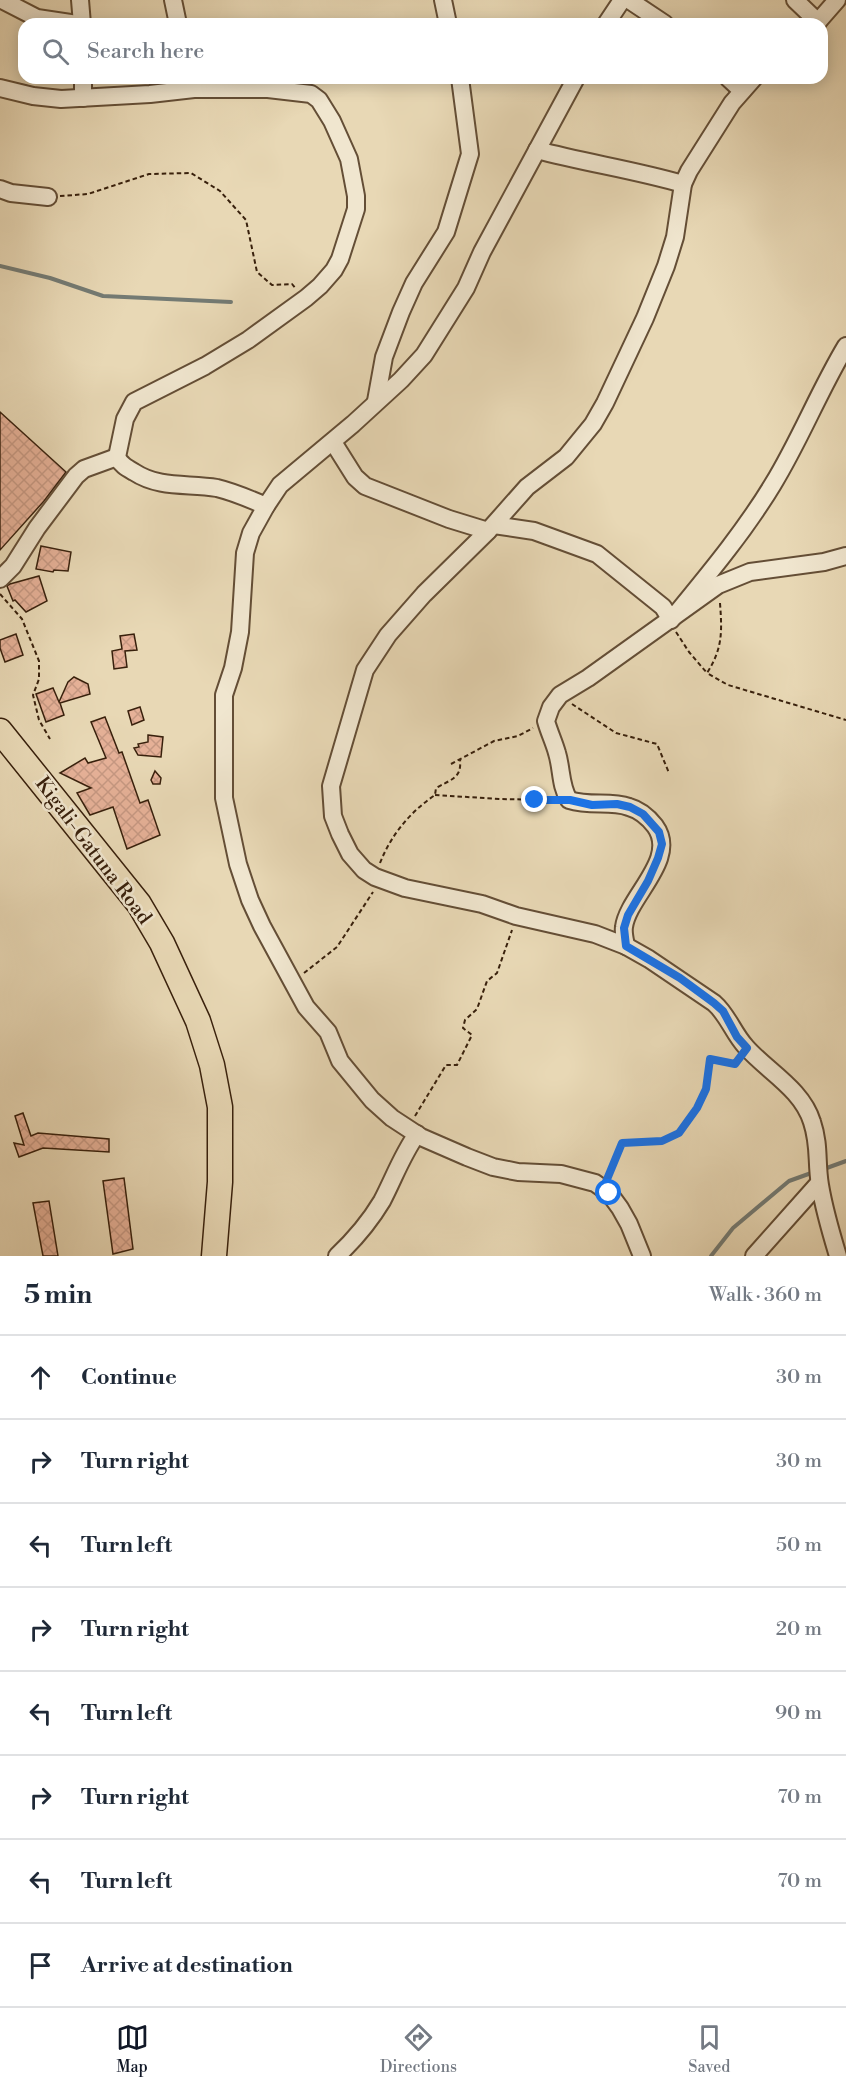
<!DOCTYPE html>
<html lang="en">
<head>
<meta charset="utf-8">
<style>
  body { margin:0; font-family:"Libre Bodoni",serif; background:#f6f6f7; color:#1f2937 }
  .stop { position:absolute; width:18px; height:18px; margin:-14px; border:4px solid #1a73e8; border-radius:50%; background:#fff }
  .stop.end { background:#1a73e8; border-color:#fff; box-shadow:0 2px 6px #0008 }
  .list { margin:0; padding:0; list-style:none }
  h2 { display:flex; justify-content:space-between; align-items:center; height:78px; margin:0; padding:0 24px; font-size:26px }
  h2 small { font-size:20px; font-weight:400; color:#747a83 }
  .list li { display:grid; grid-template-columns:39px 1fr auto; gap:18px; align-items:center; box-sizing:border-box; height:84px; padding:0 24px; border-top:2px solid #e0e1e3 }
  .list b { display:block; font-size:22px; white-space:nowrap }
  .list em { font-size:20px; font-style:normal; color:#747a83 }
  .icon { flex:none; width:33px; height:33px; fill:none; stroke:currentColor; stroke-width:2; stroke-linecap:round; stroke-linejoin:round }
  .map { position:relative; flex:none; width:846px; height:1256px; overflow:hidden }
  .search { position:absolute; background:#fff; box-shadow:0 3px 15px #0003; left:18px; right:18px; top:18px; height:66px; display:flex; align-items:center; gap:15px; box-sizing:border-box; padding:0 21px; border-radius:18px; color:#747a83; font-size:22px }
  .sheet { height:750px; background:#fff }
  nav { display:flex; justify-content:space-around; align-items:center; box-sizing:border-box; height:84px; border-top:2px solid #e0e1e3; background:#fff; font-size:16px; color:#747a83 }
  nav a { display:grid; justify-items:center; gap:3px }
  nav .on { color:#111827 }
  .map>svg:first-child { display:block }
</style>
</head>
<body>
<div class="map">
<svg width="846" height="1256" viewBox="0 0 846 1256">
  <defs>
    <pattern id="building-cross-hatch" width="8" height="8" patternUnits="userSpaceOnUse" patternTransform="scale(1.5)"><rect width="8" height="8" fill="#e6b198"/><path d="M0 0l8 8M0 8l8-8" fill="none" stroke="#c69882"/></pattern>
  </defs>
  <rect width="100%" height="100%" fill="#e8d8b5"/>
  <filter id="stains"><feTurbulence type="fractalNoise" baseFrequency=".00333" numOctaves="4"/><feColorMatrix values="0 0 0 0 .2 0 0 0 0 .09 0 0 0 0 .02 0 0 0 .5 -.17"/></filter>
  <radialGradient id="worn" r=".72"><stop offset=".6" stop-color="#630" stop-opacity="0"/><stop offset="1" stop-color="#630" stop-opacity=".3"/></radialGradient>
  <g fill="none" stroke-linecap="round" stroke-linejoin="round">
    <g stroke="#747b74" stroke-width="4">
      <polyline points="0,266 50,278 103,296 231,302"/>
      <polyline points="824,1169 846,1161"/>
      <polyline points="711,1256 733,1228 789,1181 814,1172"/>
    </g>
  </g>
  <g fill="url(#building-cross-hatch)" stroke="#38200c" stroke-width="1.5">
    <polygon points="0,412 66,472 44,501 0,550"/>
    <polygon points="41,546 71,552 68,571 54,570 53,572 36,569"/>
    <polygon points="39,576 47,601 26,612 15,600 13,601 7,586 10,584"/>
    <polygon points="16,634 23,655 5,662 0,648 0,640"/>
    <polygon points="134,634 137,650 125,651 127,667 114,669 112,651 122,649 120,636"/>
    <polygon points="74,677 88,684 90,694 60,703 64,715 46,722 36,694 53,688 59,702 68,682"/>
    <polygon points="140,707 144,720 132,725 128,711"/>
    <polygon points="105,717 119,753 122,752 140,803 148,800 160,835 127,849 113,807 90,815 77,793 91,788 60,773 85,758 88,763 106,758 91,722"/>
    <polygon points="148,735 163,737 161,757 138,755 134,748 139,747 138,744 148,742"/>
    <polygon points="155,771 161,778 160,784 153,784 151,780"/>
    <polygon points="23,1113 31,1136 38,1133 109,1139 109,1152 43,1148 19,1157 14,1143 24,1145 15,1116"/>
    <polygon points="124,1178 133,1249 113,1254 103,1181"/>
    <polygon points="49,1201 58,1256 43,1256 33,1203"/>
  </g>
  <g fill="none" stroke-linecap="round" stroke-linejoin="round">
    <defs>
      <g id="minor">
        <polyline points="2,0 37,18 77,24"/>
        <polyline points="80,0 82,24"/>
        <polyline points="173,0 178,24"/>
        <polyline points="443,0 448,24"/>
        <polyline points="629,0 665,24"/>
        <polyline points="795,0 818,22"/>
        <polyline points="606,24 622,0"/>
        <polyline points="816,24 837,0"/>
        <polyline points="83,78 83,98"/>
        <polyline points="576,78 482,252 466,288 424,355 401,380 353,424 280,485 266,506 251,533 245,553 240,632 233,668 224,695 224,798 238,864 250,900 262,926 306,1007 328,1032 340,1061 372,1100 392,1118 421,1137 467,1157 493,1167 518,1172 561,1174 595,1183 609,1193 620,1208 629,1224 642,1256"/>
        <polyline points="728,78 742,91"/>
        <path d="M 754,78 L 732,103 L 689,171 L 683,184 L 675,237 L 666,266 L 645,318 L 605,403 L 593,424 L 566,457 L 527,487 L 488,531 L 424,594 L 388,635 L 365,670 L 331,786 L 333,816 L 340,834 L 350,854 L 364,870 L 375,877 L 405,888 L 482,904 L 516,916 L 595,934 L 626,946 L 649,959 L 714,1003 C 728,1015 733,1033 746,1047 C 767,1071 802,1089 812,1122 C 820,1146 816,1162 820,1185 C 824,1209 831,1233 838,1256"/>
        <path d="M 0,88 L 33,96 L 61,99 L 150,94 L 194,89 L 268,89 L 311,94 L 319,100 L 332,121 L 349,159 L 356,196 L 356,209 L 340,259 L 334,270 L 320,286 L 306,298 L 248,340 L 205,366 L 134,402 L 125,419 L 117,457 C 121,465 127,468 134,472 C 160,489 188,483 217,488 C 234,492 250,499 266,506"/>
        <path d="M 537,150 C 586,163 635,170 683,184"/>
        <polyline points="0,189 11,193 48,197"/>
        <polyline points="376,401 384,357 401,312 414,283 446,232 470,154 460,78"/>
        <polyline points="333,442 355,477 365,486 449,519 488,531"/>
        <path d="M 494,525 L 534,531 L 597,554 L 663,607 L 671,620 C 707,576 744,532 773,484 C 800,440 819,391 846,346"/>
        <polyline points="0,579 13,566 37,528 76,476 84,469 117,457"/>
        <path d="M 626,946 C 625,940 623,933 624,927 C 628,896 679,859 655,826 C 648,817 640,810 629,807 C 610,800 591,807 569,800 C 560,786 562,769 557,753 C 554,742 549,732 546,721 L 551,707 L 560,695 L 588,678 L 718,585 L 750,572 L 824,562 L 846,556"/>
        <path d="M 337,1256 C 354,1240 370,1221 382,1201 C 394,1178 402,1155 417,1134"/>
        <polyline points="754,1256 819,1183"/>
      </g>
      <polyline id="highway" points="0,731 139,904 162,943 198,1021 212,1065 220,1107 220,1182 214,1256"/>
    </defs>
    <use href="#minor" stroke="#644e36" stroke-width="20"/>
    <use href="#highway" stroke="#38200c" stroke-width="27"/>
    <g stroke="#38200c" stroke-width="2" stroke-dasharray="4.5 3" stroke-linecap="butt">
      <polyline points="60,196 88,194 149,174 191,173 220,191 246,220 257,272 272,285 292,284 296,289"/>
      <polyline points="0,594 22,619 39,661 39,679 33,695 39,720 50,739"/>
      <path d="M 720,603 C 722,631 723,648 707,673 L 728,685 L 846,720"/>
      <polyline points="676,632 689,652 707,673"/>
      <polyline points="572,704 616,733 657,744 669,773"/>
      <polyline points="451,764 494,741 518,736 533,728"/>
      <polyline points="435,795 499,799 555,800"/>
      <path d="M 380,863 C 391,835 410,812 435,795 L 436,788 C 451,779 462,779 460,759"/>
      <polyline points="304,973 337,947 373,892"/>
      <polyline points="415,1116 446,1065 457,1065 472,1035 463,1028 465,1020 477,1009 487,981 497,973 512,930"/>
      <polyline points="609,1175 622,1143 662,1141 679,1133 697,1108 706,1088 710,1058 735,1064 739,1059"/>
    </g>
    <use href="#minor" stroke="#f0e6cf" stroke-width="16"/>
    <use href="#highway" stroke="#e8d8b5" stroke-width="24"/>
  </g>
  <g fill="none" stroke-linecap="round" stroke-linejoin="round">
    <polyline stroke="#1a73e8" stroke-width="8" points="535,800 570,800 592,805 617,804 630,807 643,814 659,832 662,844 658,858 648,881 628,915 624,928 626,946 680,978 714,1003 723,1011 737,1037 747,1048 735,1064 710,1059 706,1089 697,1108 679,1133 662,1141 622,1143 603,1189 609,1193"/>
  </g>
  <g text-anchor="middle" stroke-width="5" stroke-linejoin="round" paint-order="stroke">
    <g font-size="20" fill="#38200c" stroke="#f0e6cf">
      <text transform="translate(94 850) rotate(53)" y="7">Kigali-Gatuna Road</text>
    </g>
  </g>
  <rect width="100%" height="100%" filter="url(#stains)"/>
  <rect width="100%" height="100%" fill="url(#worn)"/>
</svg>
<div class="stop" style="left:609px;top:1193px"></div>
<div class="stop end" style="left:535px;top:800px"></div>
<div class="search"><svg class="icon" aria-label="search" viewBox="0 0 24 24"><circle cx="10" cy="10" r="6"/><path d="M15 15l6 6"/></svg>Search here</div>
</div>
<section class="sheet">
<h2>5 min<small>Walk · 360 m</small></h2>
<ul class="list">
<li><svg class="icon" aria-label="ahead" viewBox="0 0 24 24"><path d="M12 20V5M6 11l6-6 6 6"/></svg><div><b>Continue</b></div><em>30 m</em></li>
<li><svg class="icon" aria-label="right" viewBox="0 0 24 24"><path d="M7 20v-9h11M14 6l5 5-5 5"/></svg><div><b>Turn right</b></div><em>30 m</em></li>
<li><svg class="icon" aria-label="left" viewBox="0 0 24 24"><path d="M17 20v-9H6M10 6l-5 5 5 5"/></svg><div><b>Turn left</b></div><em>50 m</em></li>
<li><svg class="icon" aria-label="right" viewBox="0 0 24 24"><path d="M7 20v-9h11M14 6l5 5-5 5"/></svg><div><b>Turn right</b></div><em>20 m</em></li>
<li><svg class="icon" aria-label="left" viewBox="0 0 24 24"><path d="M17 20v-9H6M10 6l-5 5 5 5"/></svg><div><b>Turn left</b></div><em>90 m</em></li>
<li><svg class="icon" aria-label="right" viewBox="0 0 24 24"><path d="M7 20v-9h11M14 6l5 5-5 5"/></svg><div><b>Turn right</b></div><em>70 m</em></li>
<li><svg class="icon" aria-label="left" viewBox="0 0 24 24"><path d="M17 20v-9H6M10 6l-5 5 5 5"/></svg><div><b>Turn left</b></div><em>70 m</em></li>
<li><svg class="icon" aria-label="arrive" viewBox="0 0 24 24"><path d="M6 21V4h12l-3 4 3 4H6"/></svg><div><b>Arrive at destination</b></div></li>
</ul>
</section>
<nav>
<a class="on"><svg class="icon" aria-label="map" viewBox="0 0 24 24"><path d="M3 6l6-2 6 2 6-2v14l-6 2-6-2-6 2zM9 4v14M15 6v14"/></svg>Map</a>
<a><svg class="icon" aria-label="directions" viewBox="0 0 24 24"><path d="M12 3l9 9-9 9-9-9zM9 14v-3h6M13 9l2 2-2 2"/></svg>Directions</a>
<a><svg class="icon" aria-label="saved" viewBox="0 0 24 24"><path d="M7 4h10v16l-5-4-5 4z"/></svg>Saved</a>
</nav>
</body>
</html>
